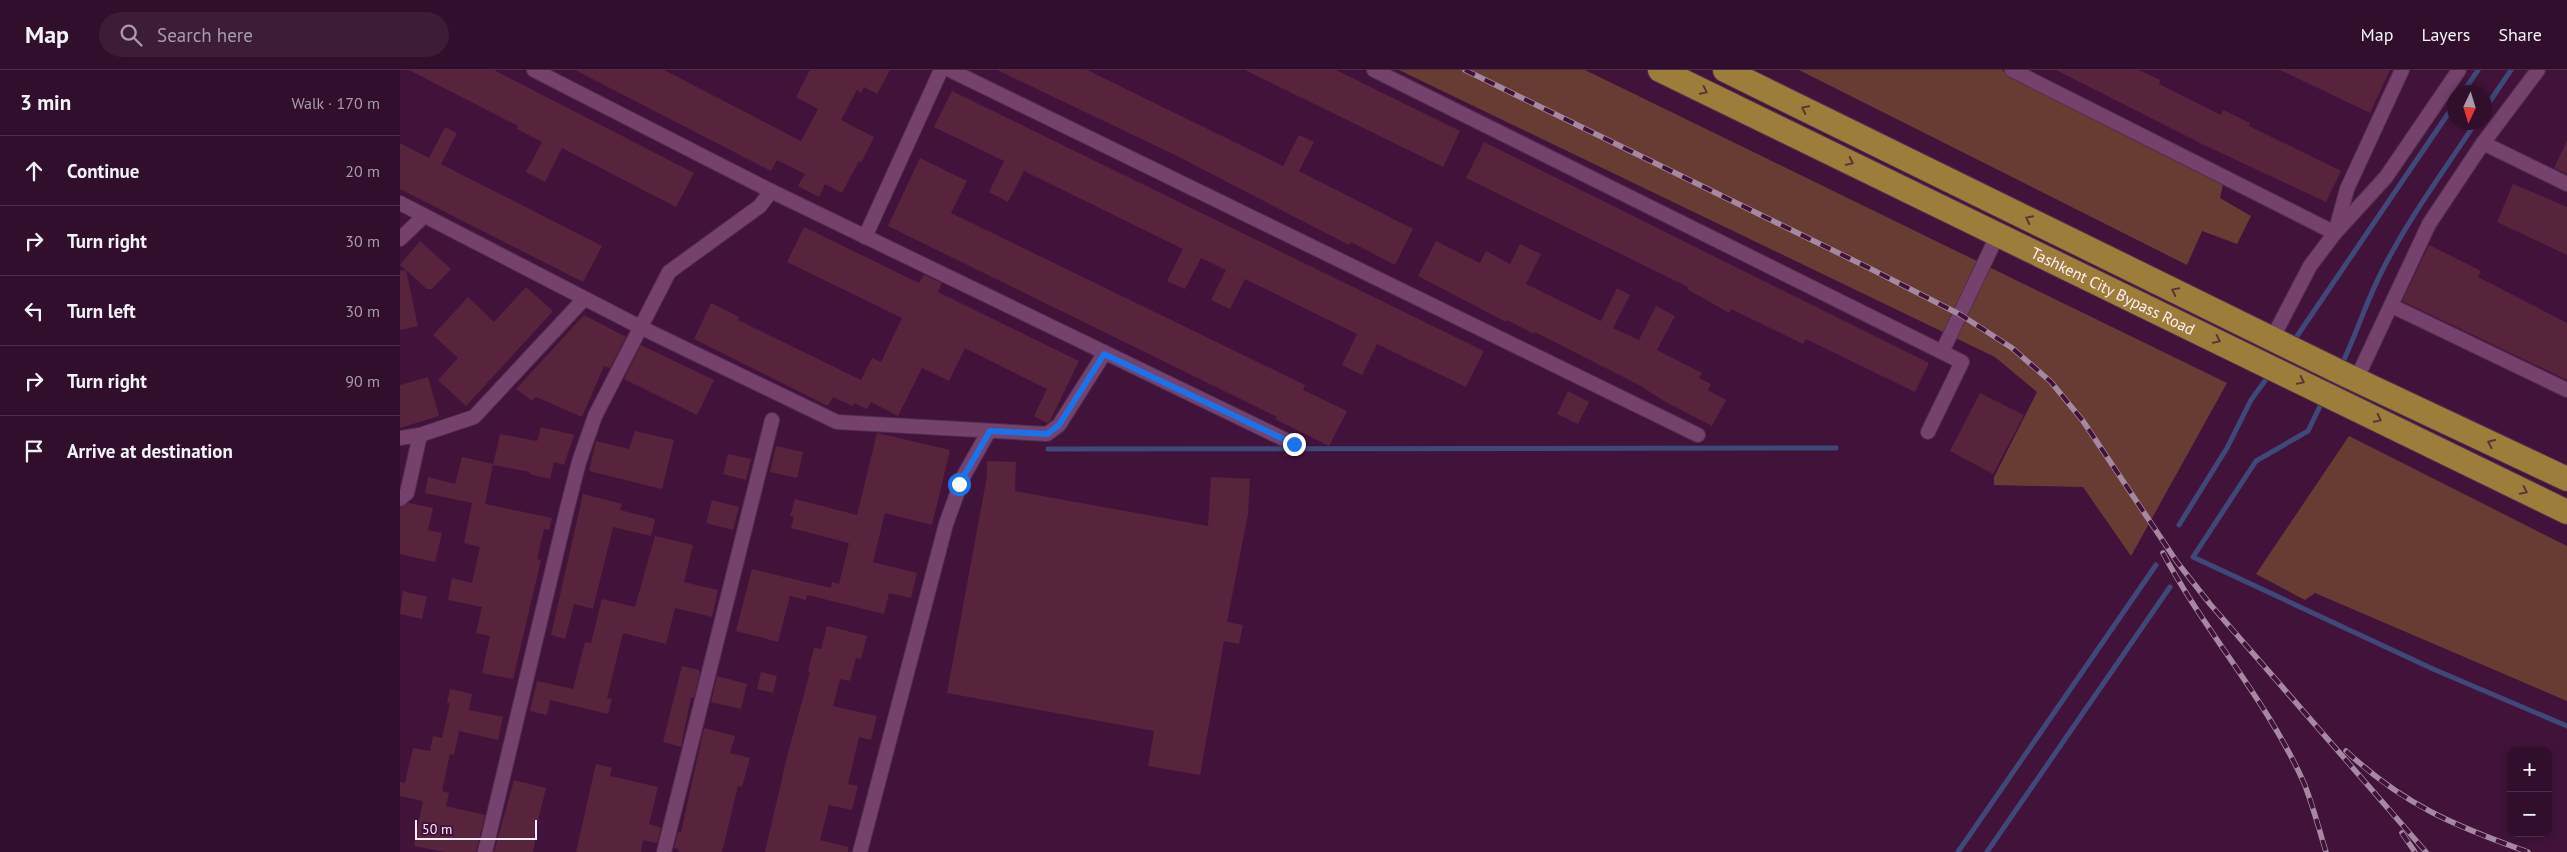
<!DOCTYPE html>
<html lang="en">
<head>
<meta charset="utf-8">
<style>
  body { margin:0; font-family:"PT Sans",sans-serif; background:#3d1c38; color:#f1f3f6 }
  .controls { position:absolute; right:15px; bottom:15px; display:grid; overflow:hidden; border-radius:10px; box-shadow:0 2px 8px #0003 }
  .controls button { width:45px; height:45px; display:grid; place-items:center; padding:0; border:0; border-bottom:1px solid #4c2e48; background:#310e2c; color:#f1f3f6; font:25px sans-serif }
  .compass { position:absolute; left:2047px; top:15px; width:45px; height:45px; border-radius:50%; background:#310e2c; box-shadow:0 2px 8px #0003; rotate:184deg }
  .scale { position:absolute; left:15px; bottom:12px; width:122px; box-sizing:border-box; padding-left:5px; border:2px solid #ffedfb; border-top:0; font-size:14px; line-height:18px; white-space:nowrap; color:#ffedfb; -webkit-text-stroke:4px #41133b; paint-order:stroke }
  .stop { position:absolute; width:15px; height:15px; margin:-11px; border:4px solid #1a73e8; border-radius:50%; background:#fff }
  .stop.end { background:#1a73e8; border-color:#fff; box-shadow:0 1px 5px #0008 }
  .list { margin:0; padding:0; list-style:none }
  h2 { display:flex; justify-content:space-between; align-items:center; height:65px; margin:0; padding:0 20px; font-size:21px }
  h2 small { font-size:16px; font-weight:400; color:#a89ca9 }
  .list li { display:grid; grid-template-columns:32px 1fr auto; gap:15px; align-items:center; box-sizing:border-box; height:70px; padding:0 20px; border-top:1px solid #4c2e48 }
  .list b { display:block; font-size:19px; white-space:nowrap }
  .list em { font-size:16px; font-style:normal; color:#a89ca9 }
  .icon { flex:none; width:28px; height:28px; fill:none; stroke:currentColor; stroke-width:2; stroke-linecap:round; stroke-linejoin:round }
  .map { position:relative; flex:none; width:2167px; height:782px; overflow:hidden }
  header { display:flex; align-items:center; gap:30px; box-sizing:border-box; height:70px; padding:0 25px; background:#310e2c; border-bottom:1px solid #4c2e48 }
  header strong { font-size:24px }
  nav { display:flex; gap:28px; margin-inline-start:auto; font-size:18px }
  .search { width:350px; height:45px; background:#3d1c38; display:flex; align-items:center; gap:12px; box-sizing:border-box; padding:0 18px; border-radius:28px; color:#a89ca9; font-size:19px }
  main { display:flex }
  aside { flex:1; background:#310e2c }
  .map>svg:first-child { display:block }
</style>
</head>
<body>
<header>
<strong>Map</strong>
<div class="search"><svg class="icon" aria-label="search" viewBox="0 0 24 24"><circle cx="10" cy="10" r="6"/><path d="M15 15l6 6"/></svg>Search here</div>
<nav><a>Map</a><a>Layers</a><a>Share</a></nav>
</header>
<main>
<aside>
<h2>3 min<small>Walk · 170 m</small></h2>
<ul class="list">
<li><svg class="icon" aria-label="ahead" viewBox="0 0 24 24"><path d="M12 20V5M6 11l6-6 6 6"/></svg><div><b>Continue</b></div><em>20 m</em></li>
<li><svg class="icon" aria-label="right" viewBox="0 0 24 24"><path d="M7 20v-9h11M14 6l5 5-5 5"/></svg><div><b>Turn right</b></div><em>30 m</em></li>
<li><svg class="icon" aria-label="left" viewBox="0 0 24 24"><path d="M17 20v-9H6M10 6l-5 5 5 5"/></svg><div><b>Turn left</b></div><em>30 m</em></li>
<li><svg class="icon" aria-label="right" viewBox="0 0 24 24"><path d="M7 20v-9h11M14 6l5 5-5 5"/></svg><div><b>Turn right</b></div><em>90 m</em></li>
<li><svg class="icon" aria-label="arrive" viewBox="0 0 24 24"><path d="M6 21V4h12l-3 4 3 4H6"/></svg><div><b>Arrive at destination</b></div></li>
</ul>
</aside>
<div class="map">
<svg width="2167" height="782" viewBox="0 0 2167 782">
  <rect width="100%" height="100%" fill="#41133b"/>
  <g fill="#673d33">
    <polygon points="999,0 1185,0 1827,313 1731,486 1683,417 1594,415 1594,407 1637,322 1595,287"/>
    <polygon points="1399,0 1601,0 1824,109 1820,128 1851,146 1837,174 1802,161 1787,195"/>
    <polygon points="1949,366 2167,476 2167,631 1915,523 1905,530 1856,504"/>
  </g>
  <g fill="none" stroke-linecap="round" stroke-linejoin="round">
    <g stroke="#3e4879" stroke-width="5">
      <polyline points="2063,22 2078,0"/>
      <polyline points="2084,40 2111,0"/>
      <polyline points="1893,272 2054,35"/>
      <path d="M 1941,296 C 1956,265 1966,232 1982,201 C 2008,149 2044,101 2076,52"/>
      <polyline points="1923,330 1908,361 1856,391 1793,487 2033,599 2167,656"/>
      <polyline points="648,379 1436,378"/>
      <polyline points="1779,455 1827,378 1851,330 1870,304"/>
      <polyline points="1558,782 1756,495"/>
      <polyline points="1587,782 1770,517"/>
    </g>
  </g>
  <g fill="#58243c">
    <polygon points="9,0 94,0 294,103 276,137 162,78 145,112 126,102 142,72 117,59 118,56"/>
    <polygon points="175,0 264,0 401,71 418,39 396,27 410,0 490,0 477,24 464,17 461,23 457,20 441,50 474,67 461,93 459,91 442,123 425,114 419,127 398,116 405,104 377,90 371,101"/>
    <polygon points="597,0 687,0 883,96 899,65 914,72 899,101 1013,159 995,195 951,172 949,175 775,85"/>
    <polygon points="845,0 936,0 1060,61 1043,97"/>
    <polygon points="1656,0 1739,0 1760,10 1759,14 1821,45 1823,40 1850,53 1849,56 1941,101 1926,132 1806,76"/>
    <polygon points="1880,0 1990,0 1970,43"/>
    <polygon points="552,21 1084,281 1066,317 977,274 962,305 942,295 957,264 845,209 830,239 811,230 826,200 801,188 785,219 767,211 783,179 624,101 608,132 589,122 604,91 534,57"/>
    <polygon points="45,57 57,63 41,94 202,176 183,212 0,119 0,73 29,88"/>
    <polygon points="2167,71 2167,104 2154,98"/>
    <polygon points="1084,72 1529,293 1515,322 1406,269 1403,274 1331,239 1329,243 1287,219 1288,217 1066,108"/>
    <polygon points="520,88 567,111 551,143 905,315 903,320 947,341 929,376 875,349 877,347 488,156"/>
    <polygon points="2113,114 2167,137 2167,185 2097,152"/>
    <polygon points="404,157 519,213 524,205 542,213 538,222 679,291 650,351 647,353 634,346 647,319 565,278 549,311 522,298 498,346 471,332 467,339 454,333 453,336 433,327 428,336 294,269 311,233 339,247 338,250 461,310 472,288 481,292 502,248 387,192"/>
    <polygon points="20,171 51,199 32,219 27,219 0,195"/>
    <polygon points="1036,171 1080,193 1086,181 1110,194 1120,174 1141,184 1126,214 1201,251 1217,218 1230,225 1213,258 1239,270 1256,236 1275,246 1257,280 1302,303 1299,308 1311,314 1308,320 1326,330 1312,356 1264,331 1239,315 1135,262 1134,264 1107,250 1106,252 1018,206"/>
    <polygon points="2029,175 2081,201 2078,207 2167,253 2167,310 2002,231"/>
    <polygon points="6,200 18,256 0,260 0,201"/>
    <polygon points="126,217 153,241 66,336 38,310 58,288 33,265 68,227 94,252"/>
    <polygon points="184,245 226,267 210,298 204,296 182,347 136,327 132,331 116,319"/>
    <polygon points="241,275 314,310 297,345 224,309"/>
    <polygon points="28,307 39,346 0,358 0,315"/>
    <polygon points="1168,321 1189,332 1178,354 1157,344"/>
    <polygon points="1580,323 1624,345 1593,404 1550,381"/>
    <polygon points="141,357 174,365 164,395 154,392 150,409 129,404 130,402 93,395 100,364 137,371"/>
    <polygon points="235,361 274,370 262,419 189,401 196,371 229,379"/>
    <polygon points="477,363 550,380 532,455 485,443 473,492 517,503 511,528 489,523 484,544 407,525 406,530 390,526 378,572 336,561 352,499 431,518 432,512 439,514 449,473 391,458 394,447 390,446 395,429 457,445"/>
    <polygon points="376,376 403,382 397,408 370,402"/>
    <polygon points="328,384 351,389 346,410 323,404"/>
    <polygon points="62,387 93,394 85,434 152,448 149,460 144,459 137,489 141,490 113,609 82,603 90,566 76,563 82,537 48,530 52,508 72,513 80,477 64,473 72,433 25,423 28,407 55,414"/>
    <polygon points="587,391 616,392 615,421 808,456 811,407 850,409 848,444 827,552 843,555 839,574 824,571 800,705 748,696 754,661 547,623 587,406"/>
    <polygon points="183,424 222,434 220,440 255,449 251,466 213,457 193,539 174,534 165,569 151,565"/>
    <polygon points="312,430 339,437 333,460 306,453"/>
    <polygon points="9,433 33,438 28,460 42,463 35,492 0,484 0,438"/>
    <polygon points="255,466 293,475 284,512 318,520 312,547 275,538 266,574 223,563 207,628 212,629 208,644 150,630 147,645 130,641 137,611 173,619 185,572 191,573 202,529 235,537"/>
    <polygon points="3,521 27,527 22,549 0,544"/>
    <polygon points="427,556 467,566 461,589 456,588 450,611 440,609 433,636 477,646 471,670 459,667 448,714 458,716 452,740 429,735 420,770 448,777 448,782 365,782 387,687 410,602 408,601 414,578 421,579"/>
    <polygon points="282,596 299,600 300,602 294,628 291,627 281,677 263,672"/>
    <polygon points="361,602 377,606 373,623 357,619"/>
    <polygon points="317,606 347,614 341,639 311,632"/>
    <polygon points="50,619 72,624 69,640 103,647 98,670 59,661 54,685 50,684 42,721 49,723 46,736 85,745 76,782 44,782 14,776 23,731 0,726 0,712 5,713 13,678 30,681 33,666 42,668 50,633 47,633"/>
    <polygon points="304,658 335,666 330,683 350,688 342,717 338,716 322,782 278,782 279,779 274,778 278,762 281,762"/>
    <polygon points="196,694 212,698 210,706 258,717 249,754 261,758 257,773 243,770 241,782 176,782"/>
    <polygon points="114,710 146,718 134,766 136,767 133,782 94,782"/>
  </g>
  <g fill="none" stroke-linecap="round" stroke-linejoin="round">
    <defs>
      <g id="minor">
        <polyline points="134,0 371,121 894,374"/>
        <polyline points="550,0 1298,365"/>
        <polyline points="974,0 1562,292 1528,362"/>
        <polyline points="1612,0 1935,163 1947,119 2002,0"/>
        <polyline points="2083,73 2167,114"/>
        <polyline points="0,133 240,257 437,352 647,364 659,355 704,284"/>
        <polyline points="465,167 541,0"/>
        <polyline points="0,169 24,146"/>
        <polyline points="1992,236 2167,320"/>
        <polyline points="1872,269 1910,196 1935,163 1986,107 2059,0"/>
        <polyline points="1542,282 1598,164"/>
        <polyline points="1956,310 2029,154 2083,73 2138,0"/>
        <polyline points="0,368 20,365 74,347 184,229"/>
        <polyline points="0,429 7,423 20,365"/>
        <polyline points="85,782 167,439 179,392 195,346 269,202 360,136 371,121"/>
        <polyline points="264,782 372,350"/>
        <polyline points="460,782 546,454 563,407 589,361"/>
      </g>
      <g id="trunk">
        <path id="s1" d="M 1260,0 L 2167,442"/>
        <polyline points="1325,0 1946,305 2167,409"/>
      </g>
    </defs>
    <use href="#minor" stroke="#512f4d" stroke-width="16"/>
    <use href="#trunk" stroke="#512f4d" stroke-width="26"/>
    <use href="#minor" stroke="#74426c" stroke-width="14"/>
    <use href="#trunk" stroke="#9c7d3a" stroke-width="24"/>
    <defs>
      <g id="rail">
        <polyline points="1065,0 1469,198 1561,245 1612,278 1651,312 1683,351 1777,492 1810,534 2026,782"/>
        <path d="M 1763,483 C 1805,562 1867,630 1904,713 C 1913,736 1919,759 1926,782"/>
        <path d="M 1946,681 C 2004,735 2055,756 2128,782"/>
        <polyline points="2002,763 2015,782"/>
      </g>
    </defs>
    <use href="#rail" stroke="#a788a2" stroke-width="5.5"/>
    <use href="#rail" stroke="#41133b" stroke-width="4" stroke-dasharray="11" stroke-linecap="butt"/>
  </g>
  <defs><path id="oneway-chevron" d="M-2-3.5L2.5 0L-2 3.5" fill="none" stroke-width="1.6" stroke-linecap="round" stroke-linejoin="round" transform="scale(1.25)"/></defs>
  <g stroke="#5c333b">
    <use href="#oneway-chevron" transform="translate(1304 21) rotate(26)"/>
    <use href="#oneway-chevron" transform="translate(1405 39) rotate(-154)"/>
    <use href="#oneway-chevron" transform="translate(1450 92) rotate(26)"/>
    <use href="#oneway-chevron" transform="translate(1629 149) rotate(-154)"/>
    <use href="#oneway-chevron" transform="translate(1775 221) rotate(-154)"/>
    <use href="#oneway-chevron" transform="translate(1817 270) rotate(26)"/>
    <use href="#oneway-chevron" transform="translate(1901 311) rotate(26)"/>
    <use href="#oneway-chevron" transform="translate(1978 349) rotate(26)"/>
    <use href="#oneway-chevron" transform="translate(2091 373) rotate(-155)"/>
    <use href="#oneway-chevron" transform="translate(2124 421) rotate(26)"/>
  </g>
  <g fill="none" stroke-linecap="round" stroke-linejoin="round">
    <polyline stroke="#1a73e8" stroke-width="6" points="559,414 590,361 647,364 659,355 704,284 894,374"/>
  </g>
  <g text-anchor="middle" stroke-width="4" stroke-linejoin="round" paint-order="stroke">
    <g font-size="16" fill="#ffedfb" stroke="#41133b">
      <text dy="6" stroke="none"><textPath href="#s1" startOffset="504">Tashkent City Bypass Road</textPath></text>
    </g>
  </g>
</svg>
<div class="controls">
<button>+</button>
<button>−</button>
</div>
<svg class="compass" viewBox="-18 -18 36 36"><path d="M0-13l5 13h-10z" fill="#e53935"/><path d="M0 13l5-13h-10z" fill="#a89ca9"/></svg>
<div class="scale">50 m</div>
<div class="stop" style="left:559px;top:414px"></div>
<div class="stop end" style="left:894px;top:374px"></div>
</div>
</main>
</body>
</html>
